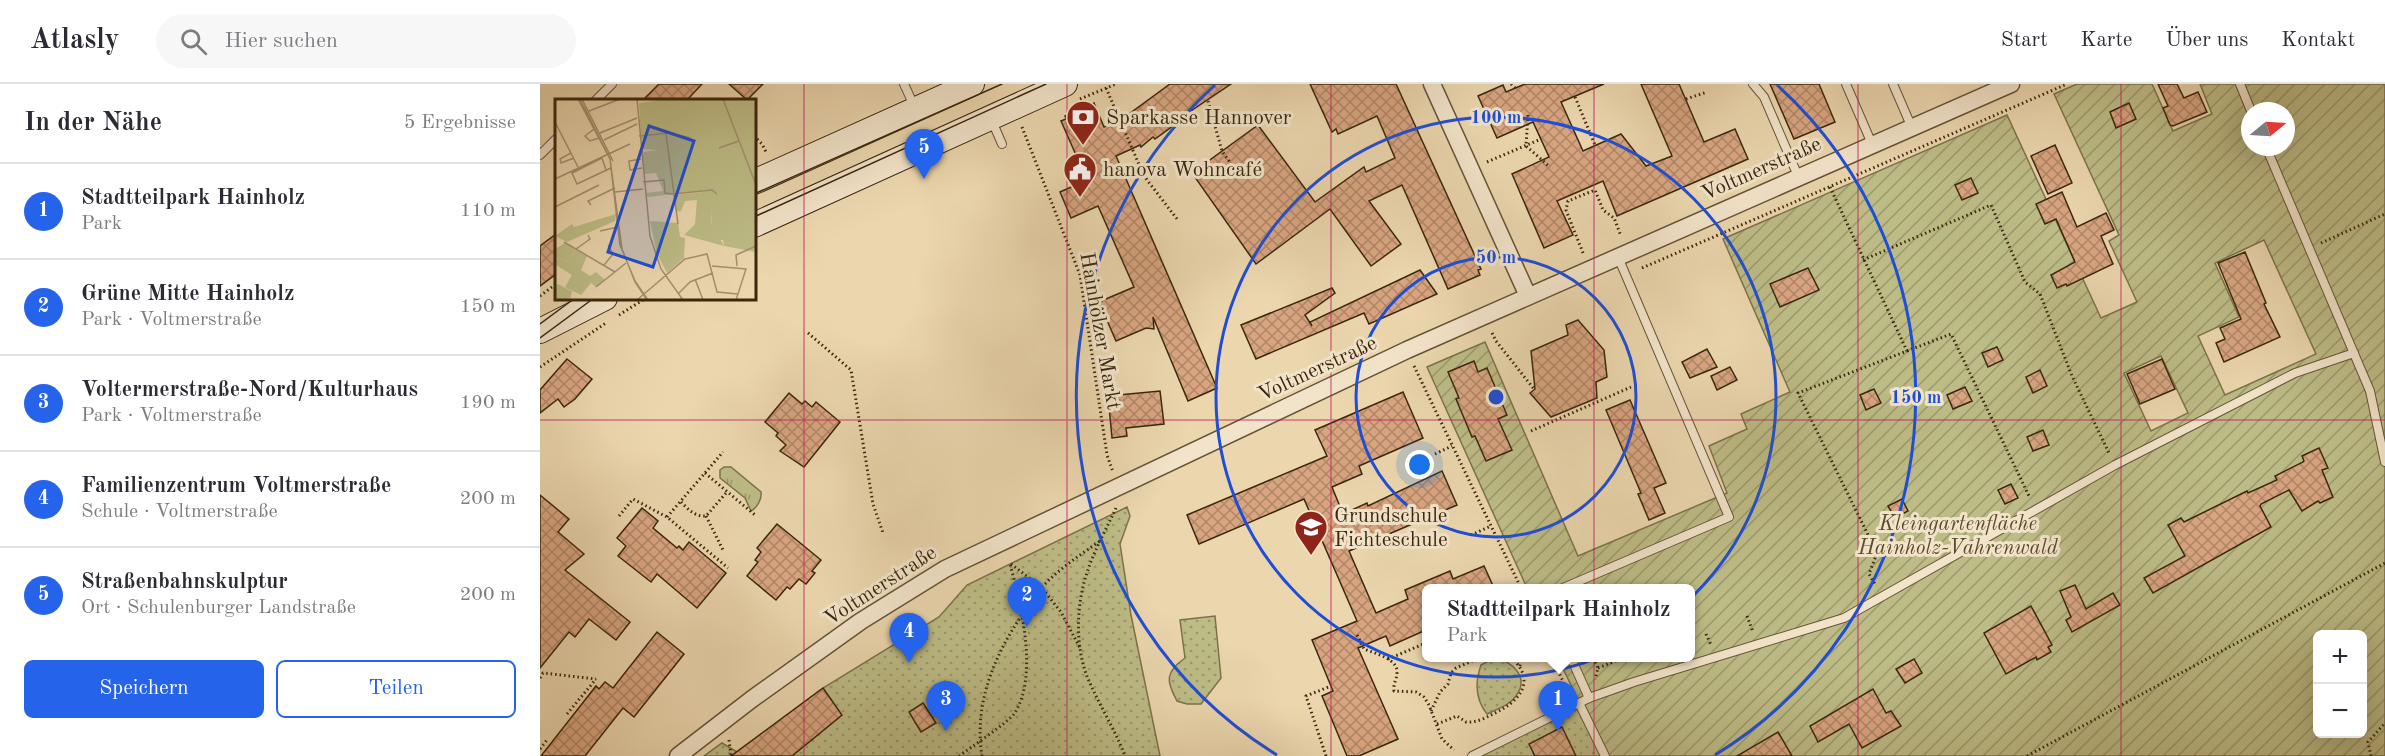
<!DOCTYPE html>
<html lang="de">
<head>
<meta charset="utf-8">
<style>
  body { margin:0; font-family:"Old Standard TT",serif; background:#f7f7f7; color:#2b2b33 }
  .controls { position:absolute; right:18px; bottom:18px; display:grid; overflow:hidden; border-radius:9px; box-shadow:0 6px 24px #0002 }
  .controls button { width:54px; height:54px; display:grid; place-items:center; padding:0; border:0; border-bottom:2px solid #e1e1e2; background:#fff; color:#2b2b33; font:30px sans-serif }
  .compass { position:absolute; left:1701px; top:18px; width:54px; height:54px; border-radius:50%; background:#fff; box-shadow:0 6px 24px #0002; rotate:72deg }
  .you { position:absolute; left:880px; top:381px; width:21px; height:21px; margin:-15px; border:4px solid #fff; border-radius:50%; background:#1a73e8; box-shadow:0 0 0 9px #1a73e833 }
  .badge { display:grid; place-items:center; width:39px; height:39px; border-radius:50%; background:#2563eb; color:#fff; font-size:20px; font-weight:700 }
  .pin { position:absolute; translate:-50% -50px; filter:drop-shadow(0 2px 3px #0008) }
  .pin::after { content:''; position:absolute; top:32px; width:21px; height:18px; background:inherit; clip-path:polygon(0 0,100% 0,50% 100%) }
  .popup { position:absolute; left:882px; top:500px; width:273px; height:78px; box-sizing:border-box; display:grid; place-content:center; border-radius:9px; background:#fff; filter:drop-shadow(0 2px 4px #0005); font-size:20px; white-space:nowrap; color:#7c7c81 }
  .popup b { font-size:22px; color:#2b2b33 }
  .popup::after { content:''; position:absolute; left:50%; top:100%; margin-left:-12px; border:12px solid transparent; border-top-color:#fff }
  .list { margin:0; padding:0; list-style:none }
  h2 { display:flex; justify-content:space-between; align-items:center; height:78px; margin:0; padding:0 24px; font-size:26px }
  h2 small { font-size:20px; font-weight:400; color:#7c7c81 }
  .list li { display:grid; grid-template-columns:39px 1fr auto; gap:18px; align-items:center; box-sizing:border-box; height:96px; padding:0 24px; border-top:2px solid #e1e1e2 }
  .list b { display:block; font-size:22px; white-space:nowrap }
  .list p { margin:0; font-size:20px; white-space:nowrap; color:#7c7c81 }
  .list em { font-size:20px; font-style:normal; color:#7c7c81 }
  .actions { display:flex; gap:12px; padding:18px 24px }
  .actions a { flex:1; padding:14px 0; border:2px solid #2563eb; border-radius:9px; text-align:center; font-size:21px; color:#2563eb }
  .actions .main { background:#2563eb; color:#fff }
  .icon { flex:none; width:33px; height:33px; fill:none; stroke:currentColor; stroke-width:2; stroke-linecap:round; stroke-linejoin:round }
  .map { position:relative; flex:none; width:1845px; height:672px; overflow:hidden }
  header { display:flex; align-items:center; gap:36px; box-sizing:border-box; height:84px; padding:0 30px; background:#fff; border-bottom:2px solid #e1e1e2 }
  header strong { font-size:28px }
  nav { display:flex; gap:33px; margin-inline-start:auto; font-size:21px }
  .search { width:420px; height:54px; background:#f7f7f7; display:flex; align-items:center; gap:15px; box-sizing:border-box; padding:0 21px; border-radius:33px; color:#7c7c81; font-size:22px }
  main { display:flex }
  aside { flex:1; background:#fff }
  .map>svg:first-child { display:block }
</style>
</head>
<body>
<header>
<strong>Atlasly</strong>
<div class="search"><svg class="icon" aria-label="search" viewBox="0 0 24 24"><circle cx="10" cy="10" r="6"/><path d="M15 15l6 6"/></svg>Hier suchen</div>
<nav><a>Start</a><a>Karte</a><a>Über uns</a><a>Kontakt</a></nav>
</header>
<main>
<aside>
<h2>In der Nähe<small>5 Ergebnisse</small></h2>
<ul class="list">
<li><span class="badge">1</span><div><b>Stadtteilpark Hainholz</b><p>Park</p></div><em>110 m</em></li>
<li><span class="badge">2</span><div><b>Grüne Mitte Hainholz</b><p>Park · Voltmerstraße</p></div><em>150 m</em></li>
<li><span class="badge">3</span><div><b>Voltermerstraße-Nord/Kulturhaus</b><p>Park · Voltmerstraße</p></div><em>190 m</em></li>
<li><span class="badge">4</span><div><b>Familienzentrum Voltmerstraße</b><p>Schule · Voltmerstraße</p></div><em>200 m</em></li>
<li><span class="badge">5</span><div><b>Straßenbahnskulptur</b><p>Ort · Schulenburger Landstraße</p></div><em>200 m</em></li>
</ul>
<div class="actions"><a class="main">Speichern</a><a>Teilen</a></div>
</aside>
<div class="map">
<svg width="1845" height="672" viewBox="0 0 1845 672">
  <defs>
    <pattern id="grass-tufts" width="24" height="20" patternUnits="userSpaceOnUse" patternTransform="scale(1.5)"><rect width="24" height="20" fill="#bdbc86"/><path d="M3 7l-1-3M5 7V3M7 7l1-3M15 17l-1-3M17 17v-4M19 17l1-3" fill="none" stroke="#9b996c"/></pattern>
    <pattern id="park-dots" width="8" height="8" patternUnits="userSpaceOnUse" patternTransform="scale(1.5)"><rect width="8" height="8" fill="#bdbc86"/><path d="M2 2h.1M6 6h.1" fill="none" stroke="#9b996c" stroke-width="1.8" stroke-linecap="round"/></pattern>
    <pattern id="garden-furrows" width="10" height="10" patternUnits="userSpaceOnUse" patternTransform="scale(1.5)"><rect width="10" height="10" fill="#bdbc86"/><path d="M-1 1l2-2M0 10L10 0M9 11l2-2" fill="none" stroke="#9b996c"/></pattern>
    <pattern id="building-cross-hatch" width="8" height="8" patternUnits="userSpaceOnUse" patternTransform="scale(1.5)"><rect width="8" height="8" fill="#d8a580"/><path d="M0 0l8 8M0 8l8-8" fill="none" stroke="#b08667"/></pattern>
  </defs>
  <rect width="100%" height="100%" fill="#ebd6ae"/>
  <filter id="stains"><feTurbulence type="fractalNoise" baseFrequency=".00333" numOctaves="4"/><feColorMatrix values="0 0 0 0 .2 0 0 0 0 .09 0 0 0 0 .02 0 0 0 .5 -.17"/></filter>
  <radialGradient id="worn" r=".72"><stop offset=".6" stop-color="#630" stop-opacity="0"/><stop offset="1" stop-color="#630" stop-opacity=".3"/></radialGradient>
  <path fill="url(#grass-tufts)" stroke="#7c724a" stroke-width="1.5" d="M 184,383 L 191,383 L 221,408 C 222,415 217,424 211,427 L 205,414 L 180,394 L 180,386 Z"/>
  <g fill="url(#park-dots)" stroke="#7c724a" stroke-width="1.5">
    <polygon points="587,423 590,432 580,460 591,531 620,672 164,672 182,659 197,668 283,604 399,533 427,501"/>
    <path d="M 675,532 L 681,594 L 661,620 L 647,620 L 637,617 C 626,597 625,588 645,574 L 640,536 Z"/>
    <path d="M 954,574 C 972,577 990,593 976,612 C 970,621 957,625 947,630 C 935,615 935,598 941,581 Z"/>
    <polygon points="1039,619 1065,672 932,672"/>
  </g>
  <path fill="url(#garden-furrows)" stroke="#7c724a" stroke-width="1.5" fill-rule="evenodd" d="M 1537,0 L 1612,0 L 1633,47 L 1672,30 L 1660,0 L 1845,0 L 1845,672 L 1065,672 L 1018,574 L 1150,574 L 1150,504 L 987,504 L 887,283 L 945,258 L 1038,472 L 1187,409 L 1169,362 L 1207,345 L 1201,330 L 1250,308 L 1183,155 L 1467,31 L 1561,234 L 1597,218 L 1569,157 L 1579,151 L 1514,10 ZM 1710,27 L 1746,27 L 1746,63 L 1710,63 ZM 1724,156 L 1776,270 L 1685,311 L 1658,252 L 1699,233 L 1675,179 ZM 1621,272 L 1648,329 L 1611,347 L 1584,289 ZM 1778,550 L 1822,550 L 1822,650 L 1778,650 Z"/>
  <g fill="url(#building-cross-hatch)" stroke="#3a270e" stroke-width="1.5">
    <polygon points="119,0 162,0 147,16 103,16"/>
    <polygon points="189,0 223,0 207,16"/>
    <polygon points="630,0 691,0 636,37 637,39 615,55 613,53 601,63 600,61 576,72 677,304 648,317 613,233 614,245 606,244 576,257 559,218 594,203 558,122 531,134 520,108 547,96 521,37 526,35 525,32 554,19 564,43 582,35"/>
    <polygon points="770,0 856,0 941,185 938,186 940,191 908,205 862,101 829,117 861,160 831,182 790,125 716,180 652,89 718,41 775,118 824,83 826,88 855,74 837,32 798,50 796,45 792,48"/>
    <polygon points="985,0 1064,0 1021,18 1043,67 1081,50 1106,82 1132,72 1101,0 1139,0 1164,58 1195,45 1208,75 1077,132 1063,97 1017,117 1033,151 1004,164 972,90 1009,73 993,38 957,54 938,12 963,1 966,8"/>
    <polygon points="1230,0 1279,0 1295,38 1254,55"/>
    <polygon points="1618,0 1637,0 1644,14 1658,8 1667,28 1633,42 1630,41 1623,24 1628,22"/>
    <polygon points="1589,19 1596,35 1576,44 1570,28"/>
    <polygon points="1515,61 1532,99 1508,110 1491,72"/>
    <polygon points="1431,94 1438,109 1422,116 1415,101"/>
    <polygon points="1522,108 1537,143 1566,129 1574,146 1561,152 1573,180 1527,202 1526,200 1517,204 1511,191 1535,178 1516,135 1505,140 1496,120"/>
    <polygon points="16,150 16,190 0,202 0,162"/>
    <polygon points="1705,168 1726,219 1724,220 1740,253 1684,278 1676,259 1685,255 1680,244 1701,235 1678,179"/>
    <polygon points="1268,184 1279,206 1240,223 1230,200"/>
    <polygon points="880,186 897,210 829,240 824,229 716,275 701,241 792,204 795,209 765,231 772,242 770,238"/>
    <polygon points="1038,236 1064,266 1067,293 1056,298 1057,314 1011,333 990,309 995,305 991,267 1028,251 1026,241"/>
    <polygon points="1457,263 1463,276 1448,283 1442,269"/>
    <polygon points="1167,265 1177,283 1150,294 1142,278"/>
    <polygon points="27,275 52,295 35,315 24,323 18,315 0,329 0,306"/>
    <polygon points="1622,275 1635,305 1600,320 1587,290"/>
    <polygon points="934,277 938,288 947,284 967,331 958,335 972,366 946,377 935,352 932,353 916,315 919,314 908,288"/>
    <polygon points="1190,283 1197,296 1177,306 1171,292"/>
    <polygon points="1500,286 1507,302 1493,309 1486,293"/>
    <polygon points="1425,303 1432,317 1413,325 1407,311"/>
    <polygon points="1334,305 1341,319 1326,326 1320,311"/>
    <polygon points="620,307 624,340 586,344 587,352 572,354 568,312"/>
    <polygon points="863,308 883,354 819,382 822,390 792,403 803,430 827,419 828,422 902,387 917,421 809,467 836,529 868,515 865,506 910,487 913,495 944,482 954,504 886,504 886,546 850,562 846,552 818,564 858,655 819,672 807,672 782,612 793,607 772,556 817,537 764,415 659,460 647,431 787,372 775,346"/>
    <polygon points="249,309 262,320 265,317 272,323 276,318 300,338 264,383 240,367 246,361 236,352 238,349 225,338"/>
    <polygon points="1090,316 1126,399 1114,404 1125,429 1109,436 1098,410 1101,409 1066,326"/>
    <polygon points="1503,346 1509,361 1493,367 1487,353"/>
    <polygon points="1779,364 1788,384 1782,386 1793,413 1780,419 1778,417 1762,427 1749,406 1721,420 1720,422 1731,443 1613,509 1604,494 1645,472 1628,441 1641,434 1644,438 1707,407 1708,409 1737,396 1735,392 1763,378 1764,377 1762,372"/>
    <polygon points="1471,400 1478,414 1465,420 1458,406"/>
    <polygon points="0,411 29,435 18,448 44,470 25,486 90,538 76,556 49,535 35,553 29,548 0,584"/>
    <polygon points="1362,415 1368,427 1355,434 1348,422"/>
    <polygon points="102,424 118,437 113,444 137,464 139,462 143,466 149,458 186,489 157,524 117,490 111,498 78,472 86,462 77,454"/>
    <polygon points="237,440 281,476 272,487 275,489 266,500 259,495 250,505 247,503 236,516 207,492 218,478 215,476 221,468 217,464"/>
    <polygon points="1535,501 1546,525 1573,509 1580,521 1532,548 1526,536 1531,533 1520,507"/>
    <polygon points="1491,522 1512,561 1508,563 1511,568 1497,576 1496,573 1466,590 1444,549"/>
    <polygon points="117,548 144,570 94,633 83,624 45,672 1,672 56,602 59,605 65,598 73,604"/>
    <polygon points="1374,575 1382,589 1365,599 1356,585"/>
    <polygon points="283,604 302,631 252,672 191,672"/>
    <polygon points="1333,605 1346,629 1351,627 1361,642 1322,664 1309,640 1278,658 1270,642"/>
    <polygon points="383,619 396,639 381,648 369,628"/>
    <polygon points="1022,643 1036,672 995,672 989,660"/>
    <polygon points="1238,648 1252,672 1197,672"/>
  </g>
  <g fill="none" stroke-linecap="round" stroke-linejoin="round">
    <defs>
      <g id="service">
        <polyline points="364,0 375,24"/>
        <polyline points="1213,0 1224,13 1258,92"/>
        <polyline points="1306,0 1332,60"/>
        <polyline points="1353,0 1372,44"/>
        <polyline points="1700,0 1711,27"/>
        <polyline points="56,16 72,0"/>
        <polyline points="452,37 462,60"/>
        <polyline points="1726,63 1830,307 1845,378"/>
        <polyline points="0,71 16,55"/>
        <polyline points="1023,504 1189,433 1078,173"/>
        <polyline points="1031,574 1049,614"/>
        <polyline points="1039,619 1065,672"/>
        <polyline points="932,672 1049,614 1094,598 1304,534 1575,381 1755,289 1814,269"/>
      </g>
      <g id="minor">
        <polyline points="892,0 988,212"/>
        <polyline points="138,672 212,615 321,537 405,485 867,266 1471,0"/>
      </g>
      <g id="secondary">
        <polyline points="214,98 432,0"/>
        <polyline points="214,141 525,0"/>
        <polyline points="0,247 65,214"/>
      </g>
    </defs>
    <use href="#service" stroke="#665336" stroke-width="10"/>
    <use href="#minor" stroke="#665336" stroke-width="19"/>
    <use href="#secondary" stroke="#3a270e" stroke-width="26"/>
    <g stroke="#3a270e" stroke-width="3" stroke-dasharray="1.5 3" stroke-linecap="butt">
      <polyline points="971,0 975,4"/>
      <polyline points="566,4 604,92 637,135"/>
      <polyline points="1035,13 1055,61"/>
      <polyline points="540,15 576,0"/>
      <polyline points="1146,15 1167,8"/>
      <polyline points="668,17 682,67 698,90"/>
      <polyline points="988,31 986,62 1010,83"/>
      <polyline points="482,43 540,191 567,371 573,388"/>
      <polyline points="214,52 222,60 227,70"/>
      <polyline points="947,78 1001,55"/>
      <polyline points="1290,103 1367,267 1258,309 1337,469 1329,490 1336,502"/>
      <polyline points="1781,159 1845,130"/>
      <polyline points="1043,169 1026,126 1028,117 1055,106 1063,126 1074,134 1081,152"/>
      <polyline points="1323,176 1451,121 1485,198 1500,210 1532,292 1569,369"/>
      <polyline points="1102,184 1527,0"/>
      <polyline points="0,212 16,200"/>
      <polyline points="79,231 106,214"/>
      <polyline points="268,249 311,286 333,420 343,449"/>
      <polyline points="952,249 956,257 994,305"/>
      <polyline points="1367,267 1411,250 1490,414"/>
      <polyline points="874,282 981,504"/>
      <polyline points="0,283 66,239"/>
      <polyline points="991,347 1091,303"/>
      <polyline points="895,370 912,362"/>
      <polyline points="165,389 215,431"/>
      <path d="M 141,418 C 148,425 155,433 166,432 L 187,408"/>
      <path d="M 576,424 C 566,446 553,468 546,492 C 536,523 535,566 549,597 C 560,622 575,646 585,672"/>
      <polyline points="79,432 93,415 127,433 188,484"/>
      <polyline points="166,432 184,468"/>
      <polyline points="127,433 183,368"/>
      <polyline points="931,451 951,442"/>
      <polyline points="471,480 501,503 521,528 540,564"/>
      <polyline points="1207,532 1213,548"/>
      <polyline points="1166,550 1171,561"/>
      <path d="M 817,551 L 824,565 C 834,569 858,575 857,588 C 857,596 853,599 854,607 L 876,608 L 884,613 L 889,621 L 902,655 L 914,666"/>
      <polyline points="1012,574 1029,610"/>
      <polyline points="1053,574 1058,584 1055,595"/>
      <polyline points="848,575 886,559"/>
      <polyline points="980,582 982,574"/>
      <polyline points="1058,584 1083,574"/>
      <polyline points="0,594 3,589 56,595"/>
      <polyline points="891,627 900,608 908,600 911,589 916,584 939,574"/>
      <polyline points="27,630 56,595"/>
      <path d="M 897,640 L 917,632 L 926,638 C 936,639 945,634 953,630 C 979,618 997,598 972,574"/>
      <polyline points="189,656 191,672"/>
      <polyline points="0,665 7,656"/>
      <path d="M 419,672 C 430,664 467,639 474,630 C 499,593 481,520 470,480"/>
      <path d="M 442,672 C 434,623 452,577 478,537 C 485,526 493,513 502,503 C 519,485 540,471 560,457"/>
      <polyline points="786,672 766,612 791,602"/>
      <polyline points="1487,672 1845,479"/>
      <polyline points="1831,672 1828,658 1845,639"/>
    </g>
    <use href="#service" stroke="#f2e4ca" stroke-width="8"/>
    <use href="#minor" stroke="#f2e4ca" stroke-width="16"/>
    <use href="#secondary" stroke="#f2e4ca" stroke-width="24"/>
    <g stroke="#3a270e" stroke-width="1.5">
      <polyline points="214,110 462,0"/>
      <polyline points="214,133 506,0"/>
      <polyline points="0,240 35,214"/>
      <polyline points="0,254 54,214"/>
    </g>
  </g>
  <path fill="none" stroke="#c2185b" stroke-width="1.5" stroke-opacity="0.55" d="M 264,0 L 264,672M 527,0 L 527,672M 791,0 L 791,672M 1054,0 L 1054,672M 1318,0 L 1318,672M 1581,0 L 1581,672M 0,336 L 1845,336"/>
  <g fill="none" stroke="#1d4ed8" stroke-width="3">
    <circle cx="956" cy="313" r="140"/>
    <circle cx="956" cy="313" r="280"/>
    <path d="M737 671A420 420 0 0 1 675 1M1237 1A420 420 0 0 1 1175 671"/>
  </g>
  <defs>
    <symbol id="bank-pin" viewBox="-11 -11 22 30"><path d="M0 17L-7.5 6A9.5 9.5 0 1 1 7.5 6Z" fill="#8f2418" stroke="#f2e4ca"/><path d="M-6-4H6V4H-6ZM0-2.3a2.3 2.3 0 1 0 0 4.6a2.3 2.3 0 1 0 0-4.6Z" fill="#fff"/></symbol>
    <symbol id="civic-pin" viewBox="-11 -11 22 30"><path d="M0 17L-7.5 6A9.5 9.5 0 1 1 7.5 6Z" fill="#8f2418" stroke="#f2e4ca"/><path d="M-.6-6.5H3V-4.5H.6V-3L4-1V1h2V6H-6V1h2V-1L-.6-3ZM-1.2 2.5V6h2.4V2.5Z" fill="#fff"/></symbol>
    <symbol id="school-pin" viewBox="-11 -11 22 30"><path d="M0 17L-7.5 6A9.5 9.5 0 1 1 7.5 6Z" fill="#8f2418" stroke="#f2e4ca"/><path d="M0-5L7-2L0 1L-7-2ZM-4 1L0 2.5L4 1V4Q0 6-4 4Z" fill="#fff"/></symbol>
  </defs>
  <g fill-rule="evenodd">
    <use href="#bank-pin" x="524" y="14" width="38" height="52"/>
    <use href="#civic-pin" x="521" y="66" width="38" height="52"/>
    <use href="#school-pin" x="752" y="424" width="38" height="52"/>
  </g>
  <g text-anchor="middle" stroke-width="6" stroke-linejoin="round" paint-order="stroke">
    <g font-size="21" fill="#3a270e" stroke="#f2e4ca" text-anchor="start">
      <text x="566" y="40">Sparkasse Hannover</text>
      <text x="563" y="92">hanova Wohncafé</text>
      <text x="794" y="438">Grundschule<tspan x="794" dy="24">Fichteschule</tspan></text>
    </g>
    <g font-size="21" fill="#3a270e" stroke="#f2e4ca">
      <text transform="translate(1221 84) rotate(-24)" y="7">Voltmerstraße</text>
      <text transform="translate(561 247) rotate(80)" y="7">Hainhölzer Markt</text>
      <text transform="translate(777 284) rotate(-25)" y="7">Voltmerstraße</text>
      <text transform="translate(340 501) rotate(-33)" y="7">Voltmerstraße</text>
    </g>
    <g font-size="21" font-style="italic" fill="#5b4c2c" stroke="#f2e4ca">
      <text x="1418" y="446">Kleingartenfläche<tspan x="1418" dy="24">Hainholz-Vahrenwald</tspan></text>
    </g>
  </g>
  <g transform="translate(15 15)">
    <rect width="201" height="201" fill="#ebd6ae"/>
    <path d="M 61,115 L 60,122 L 12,143 L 0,137 L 17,125 L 19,128 Z" fill="#bdbc86"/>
    <path d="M 158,92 L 156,124 L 169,147 L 129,136 L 140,125 L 142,101 L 130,102 L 126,112 L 121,113 L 118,96 ZM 95,122 L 123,124 L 125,138 L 130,139 L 129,159 L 112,174 L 102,155 Z" fill="#bdbc86"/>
    <path d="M 113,0 L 201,0 L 201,153 L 169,147 L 168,141 L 156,141 L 157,91 L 92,98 L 91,94 L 108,92 L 101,74 L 89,75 L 87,53 L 103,51 L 87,50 L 86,43 L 92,42 L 86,40 L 84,4 ZM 10,144 L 21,151 L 14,163 L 3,158 L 0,170 L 0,150 ZM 0,184 L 17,192 L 15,201 L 0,201 Z" fill="#bdbc86"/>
    <path d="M 154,42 L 159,57 L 169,65 L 171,94 L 144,92 L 137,46 ZM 21,151 L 32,157 L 26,171 L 35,177 L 41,173 L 50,181 L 41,188 L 36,184 L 26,196 L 10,188 L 17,176 L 1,166 L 3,158 L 14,163 Z" fill="#bdbc86"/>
    <path fill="none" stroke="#a4906e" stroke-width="1.5" d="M 23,0 L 55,60 L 65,146 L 80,182 L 93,201M 25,0 L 55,60 L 67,150 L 80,183 L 92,201M 27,0 L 58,62M 82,0 L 95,137 L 106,170 L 128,201M 168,0 L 201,86M 34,12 L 65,0M 0,23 L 23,68M 39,30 L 30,37 L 35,42 L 44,39M 45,34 L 82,19M 111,35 L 123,125M 84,37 L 114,34 L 136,39M 49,41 L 82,25M 164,49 L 184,42M 16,54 L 5,60 L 6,64 L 19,59M 86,60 L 74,62 L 75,71 L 87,69M 16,72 L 22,85 L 56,69M 17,74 L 47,59 L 51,71M 0,80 L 75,45M 88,83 L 109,81 L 110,94 L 118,95M 60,93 L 88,90M 118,95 L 157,91 L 162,95M 36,106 L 33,102 L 60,89M 0,108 L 44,86M 45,132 L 63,128M 9,143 L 60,173M 21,150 L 35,140 L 33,136M 49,166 L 58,155 L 53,146M 157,167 L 191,170 L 181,201M 182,167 L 181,156 L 201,147M 140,180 L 148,201M 41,188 L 71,164M 124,194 L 135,183 L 158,174M 82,201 L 130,160 L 152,155 L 162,193 L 183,195"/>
    <path fill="#1d4ed8" fill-opacity="0.15" stroke="#1d4ed8" stroke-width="3" d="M 94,27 L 139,42 L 98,168 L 53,153 Z"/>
    <rect width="201" height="201" fill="none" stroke="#3a270e" stroke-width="3"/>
  </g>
  <circle cx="956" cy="313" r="9" fill="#1d4ed8" stroke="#f2e4ca" stroke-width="3"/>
  <g font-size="18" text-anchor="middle" font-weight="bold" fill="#1d4ed8" stroke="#f2e4ca" stroke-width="6" stroke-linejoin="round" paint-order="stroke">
    <text x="956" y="39">100 m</text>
    <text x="956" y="179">50 m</text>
    <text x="1376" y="319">150 m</text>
  </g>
  <rect width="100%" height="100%" filter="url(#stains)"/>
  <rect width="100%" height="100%" fill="url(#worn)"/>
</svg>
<div class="controls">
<button>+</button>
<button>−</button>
</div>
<svg class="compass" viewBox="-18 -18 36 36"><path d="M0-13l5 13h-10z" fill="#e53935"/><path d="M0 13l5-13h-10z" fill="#7c7c81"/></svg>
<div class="you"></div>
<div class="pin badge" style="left:1018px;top:647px">1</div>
<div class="popup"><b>Stadtteilpark Hainholz</b>Park</div>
<div class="pin badge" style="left:487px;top:543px">2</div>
<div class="pin badge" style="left:406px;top:647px">3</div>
<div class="pin badge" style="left:369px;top:579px">4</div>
<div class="pin badge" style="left:384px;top:95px">5</div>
</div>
</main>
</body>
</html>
